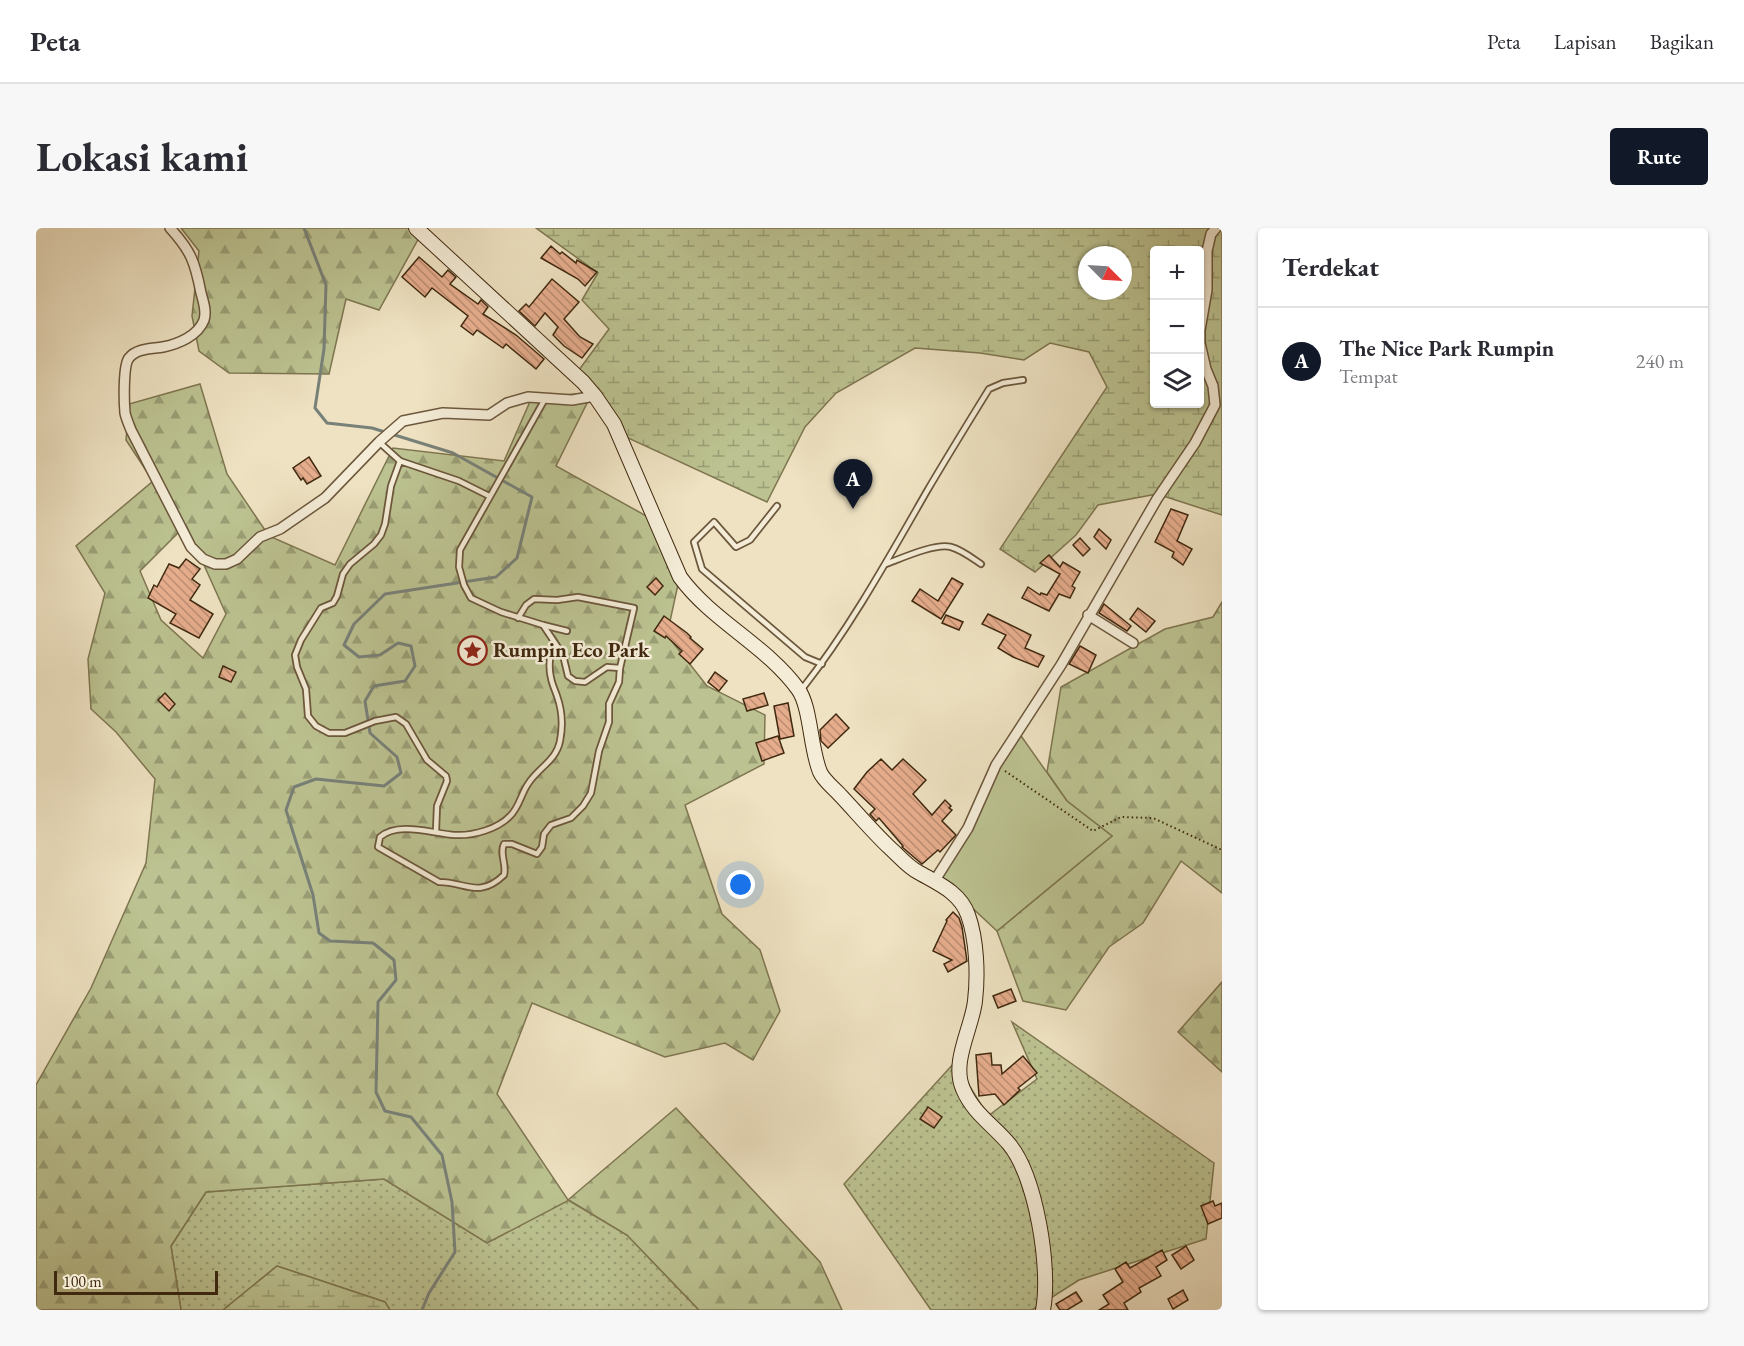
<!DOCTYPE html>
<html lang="id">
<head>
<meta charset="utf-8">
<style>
  body { margin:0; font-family:"EB Garamond",serif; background:#f7f7f7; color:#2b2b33 }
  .controls { position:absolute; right:18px; top:18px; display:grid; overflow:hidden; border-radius:6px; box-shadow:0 2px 4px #0004 }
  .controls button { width:54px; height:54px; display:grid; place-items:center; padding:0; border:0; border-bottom:2px solid #e1e1e2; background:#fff; color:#2b2b33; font:30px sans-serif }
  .compass { position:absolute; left:1042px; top:18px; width:54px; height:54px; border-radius:50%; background:#fff; box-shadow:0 2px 4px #0004; rotate:114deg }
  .scale { position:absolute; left:18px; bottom:15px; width:164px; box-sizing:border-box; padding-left:6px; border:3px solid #40290f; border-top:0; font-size:16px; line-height:21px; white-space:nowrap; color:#40290f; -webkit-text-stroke:4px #f4ecd7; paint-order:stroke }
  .you { position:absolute; left:705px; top:657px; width:21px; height:21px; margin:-15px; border:4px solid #fff; border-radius:50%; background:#1a73e8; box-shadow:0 0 0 9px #1a73e833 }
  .badge { display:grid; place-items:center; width:39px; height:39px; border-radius:50%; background:#111827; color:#fff; font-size:20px; font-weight:700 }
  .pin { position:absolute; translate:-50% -50px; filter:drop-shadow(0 2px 3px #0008) }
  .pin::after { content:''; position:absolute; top:32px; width:21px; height:18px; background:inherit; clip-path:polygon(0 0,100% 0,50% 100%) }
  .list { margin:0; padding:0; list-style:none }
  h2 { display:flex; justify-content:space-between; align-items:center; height:78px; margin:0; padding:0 24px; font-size:26px }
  h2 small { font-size:20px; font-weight:400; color:#7c7c81 }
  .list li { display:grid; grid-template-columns:39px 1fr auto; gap:18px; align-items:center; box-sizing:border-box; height:108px; padding:0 24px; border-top:2px solid #e1e1e2 }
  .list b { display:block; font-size:22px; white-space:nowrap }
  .list p { margin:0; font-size:20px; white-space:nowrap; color:#7c7c81 }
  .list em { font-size:20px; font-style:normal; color:#7c7c81 }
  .icon { flex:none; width:33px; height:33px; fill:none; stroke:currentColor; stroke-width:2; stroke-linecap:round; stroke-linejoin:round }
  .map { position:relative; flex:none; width:1186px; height:1082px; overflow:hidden; border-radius:6px }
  header { display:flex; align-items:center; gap:36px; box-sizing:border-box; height:84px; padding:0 30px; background:#fff; border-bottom:2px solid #e1e1e2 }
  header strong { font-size:28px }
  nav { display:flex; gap:33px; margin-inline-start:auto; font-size:21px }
  .intro { display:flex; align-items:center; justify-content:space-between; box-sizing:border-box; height:144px; padding:0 36px }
  h1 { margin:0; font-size:42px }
  .button { padding:15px 27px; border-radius:6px; background:#111827; color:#fff; font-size:21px; font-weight:700 }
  main { display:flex; gap:36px; padding:0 36px }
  aside { flex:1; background:#fff; border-radius:6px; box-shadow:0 2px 4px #0004 }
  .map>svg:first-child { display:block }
</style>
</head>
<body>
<header>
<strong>Peta</strong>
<nav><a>Peta</a><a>Lapisan</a><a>Bagikan</a></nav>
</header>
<div class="intro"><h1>Lokasi kami</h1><a class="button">Rute</a></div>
<main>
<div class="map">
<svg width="1186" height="1082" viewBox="0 0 1186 1082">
  <defs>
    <pattern id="green-dots" width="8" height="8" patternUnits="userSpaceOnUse" patternTransform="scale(1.5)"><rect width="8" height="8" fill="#bcc291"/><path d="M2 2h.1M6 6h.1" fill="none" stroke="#9a9e75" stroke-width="1.8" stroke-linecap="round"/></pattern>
    <pattern id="forest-firs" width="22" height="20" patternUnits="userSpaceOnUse" patternTransform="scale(1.5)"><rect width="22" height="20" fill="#bcc291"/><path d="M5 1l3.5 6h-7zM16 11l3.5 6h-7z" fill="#9a9e75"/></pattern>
    <pattern id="wetland-marsh" width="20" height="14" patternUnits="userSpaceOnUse" patternTransform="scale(1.5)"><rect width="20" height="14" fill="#bcc291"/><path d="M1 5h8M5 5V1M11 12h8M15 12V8" fill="none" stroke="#9a9e75"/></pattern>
    <pattern id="building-back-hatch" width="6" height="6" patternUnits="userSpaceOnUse" patternTransform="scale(1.5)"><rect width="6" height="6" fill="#e6ad8d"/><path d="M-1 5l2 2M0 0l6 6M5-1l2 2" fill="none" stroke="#bc8d72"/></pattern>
  </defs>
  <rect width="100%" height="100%" fill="#eee2c2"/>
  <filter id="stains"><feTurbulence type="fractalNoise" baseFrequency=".00333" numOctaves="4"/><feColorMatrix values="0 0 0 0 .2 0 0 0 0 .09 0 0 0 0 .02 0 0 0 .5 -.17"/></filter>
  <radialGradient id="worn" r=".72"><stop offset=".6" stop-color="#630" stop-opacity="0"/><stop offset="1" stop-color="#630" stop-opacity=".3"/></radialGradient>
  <g fill="url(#green-dots)" stroke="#7e7650" stroke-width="1.5">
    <polygon points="976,794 1178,935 1170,1011 1043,1052 996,1082 895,1082 808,956 919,834 952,888 1001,851"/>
    <polygon points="348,951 451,1015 532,972 591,1007 663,1082 354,1082 349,1074 241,1038 187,1082 145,1082 135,1018 170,964"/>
  </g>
  <g fill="url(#forest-firs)" stroke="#7e7650" stroke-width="1.5" fill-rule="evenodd">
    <polygon points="145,0 375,0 384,8 343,82 310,71 293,146 193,145 163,123 156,88 163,23"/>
    <path d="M 164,156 L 191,246 L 233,308 L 299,337 L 357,220 L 468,233 L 496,169 L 556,165 L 520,238 L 623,295 L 643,352 L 631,407 L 671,458 L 729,487 L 728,536 L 649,577 L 686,686 L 724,722 L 744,783 L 717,832 L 689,815 L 629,829 L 496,775 L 461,866 L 532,972 L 640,880 L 784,1034 L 806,1082 L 663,1082 L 591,1007 L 533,972 L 451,1015 L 348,951 L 170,964 L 135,1018 L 145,1082 L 0,1082 L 0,857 L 55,760 L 110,635 L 119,551 L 80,504 L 55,481 L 52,431 L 69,365 L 40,318 L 117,253 L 90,212 L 93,176 ZM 150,297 L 190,386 L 167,430 L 125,392 L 104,343 Z"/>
    <polygon points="1186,374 1186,665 1145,633 1107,695 1073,719 1030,782 987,773 961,703 1076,608 1031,573 1011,544 1025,459 1129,401 1177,389"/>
    <polygon points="1186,754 1186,844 1142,804"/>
  </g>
  <g fill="url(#wetland-marsh)" stroke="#7e7650" stroke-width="1.5" fill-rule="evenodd">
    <path d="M 500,0 L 1186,0 L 1186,287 L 1121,266 L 1062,277 L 1040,307 L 999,344 L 964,321 L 1071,159 L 1053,124 L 1014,115 L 988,132 L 944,125 L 879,120 L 800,165 L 769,199 L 731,274 L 592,210 L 540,146 L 573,101 L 546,72 L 562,45 ZM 1118,22 L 1164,22 L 1164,176 L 1118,176 ZM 1051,27 L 1087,27 L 1087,63 L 1051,63 Z"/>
    <polygon points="241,1038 349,1074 354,1082 187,1082"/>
  </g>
  <polygon fill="#bcc291" stroke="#7e7650" stroke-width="1.5" points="983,505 1031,573 1076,608 961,703 900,646"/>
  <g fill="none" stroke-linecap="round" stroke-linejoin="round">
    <polyline stroke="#788178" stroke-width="3" points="268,0 290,57 288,121 279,180 291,195 336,200 417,225 496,269 481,330 460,349 349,366 318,396 308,417 323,429 344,427 362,415 375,418 379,438 369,453 338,458 329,473 334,505 361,529 365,545 348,558 280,551 258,559 250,582 277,667 283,705 294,713 337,715 358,732 360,752 342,774 340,864 349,883 375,889 406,927 416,974 419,1024 393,1065 386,1082"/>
  </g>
  <g fill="url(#building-back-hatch)" stroke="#40290f" stroke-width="1.5">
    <polygon points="515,18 524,26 526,24 540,35 541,32 561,44 549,58 542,51 505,30"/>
    <polygon points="383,29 406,49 412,42 420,49 414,56 442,76 445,72 452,79 447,86 480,107 508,131 500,141 470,116 467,120 441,102 437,107 425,98 432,88 396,60 389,69 366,49"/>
    <polygon points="516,51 543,74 528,91 544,109 557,116 546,130 528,118 517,107 522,99 509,85 499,98 483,83 490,76 493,79"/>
    <polygon points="273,229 285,248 271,256 267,250 265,252 257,240"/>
    <polygon points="1135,281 1152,287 1141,313 1156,321 1147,337 1136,329 1138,324 1119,314"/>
    <polygon points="1063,301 1075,312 1070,321 1058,309"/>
    <polygon points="1044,310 1054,321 1047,328 1037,317"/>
    <polygon points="1013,327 1024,339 1027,334 1044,344 1036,358 1039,360 1034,370 1023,366 1013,383 986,370 992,359 1004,367 1005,365 1011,367 1024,346 1004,335"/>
    <polygon points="150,331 164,341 156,351 164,357 154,372 177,386 163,410 134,395 140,386 112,370 118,357 121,359 133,336 143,340"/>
    <polygon points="620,350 627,358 619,367 611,359"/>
    <polygon points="916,350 927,356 905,391 876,373 884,361 902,373"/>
    <polygon points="1068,376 1095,398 1091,403 1063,385"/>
    <polygon points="1102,380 1119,393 1110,404 1094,391"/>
    <polygon points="952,386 995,407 989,420 1008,428 1002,439 977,429 962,420 970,407 946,396"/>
    <polygon points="910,387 927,394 923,402 906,395"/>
    <polygon points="628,388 651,405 655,409 654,410 667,421 654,436 643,426 646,423 630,408 629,410 618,403"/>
    <polygon points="1044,418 1060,427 1052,445 1033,436"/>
    <polygon points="187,438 200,444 195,454 183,449"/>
    <polygon points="679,444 691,453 683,463 672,454"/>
    <polygon points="129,465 139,476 133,483 122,472"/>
    <polygon points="728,465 732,477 711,483 707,471"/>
    <polygon points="752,475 758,508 744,511 738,478"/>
    <polygon points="800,486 813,500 792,520 785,513 784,502"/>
    <polygon points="742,508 748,525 726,533 720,515"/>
    <polygon points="845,531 856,542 867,531 890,552 877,566 896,587 909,572 915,578 913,580 916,582 906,593 920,607 904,624 902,622 886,636 866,619 867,618 843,590 840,593 834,586 839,581 818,561 831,544"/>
    <polygon points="917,684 923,690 926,699 931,733 912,744 908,736 916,732 897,723 911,693 910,692"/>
    <polygon points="975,761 980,773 962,780 957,768"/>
    <polygon points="955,825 956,837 965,837 966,846 987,828 1001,845 982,860 984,862 968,877 959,866 943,868 940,827"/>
    <polygon points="892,879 906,889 898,900 884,891"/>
    <polygon points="1177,973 1179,978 1186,975 1186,990 1172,996 1165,978"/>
    <polygon points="1150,1018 1158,1032 1145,1041 1136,1027"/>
    <polygon points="1126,1022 1131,1032 1120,1039 1125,1048 1103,1060 1105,1064 1088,1075 1092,1082 1063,1082 1073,1076 1067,1067 1087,1054 1079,1041 1090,1034 1094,1040"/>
    <polygon points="1147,1062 1152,1072 1137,1081 1132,1071"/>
    <polygon points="1040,1064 1046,1073 1031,1082 1024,1082 1020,1076"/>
  </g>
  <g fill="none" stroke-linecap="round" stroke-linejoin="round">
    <defs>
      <g id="service">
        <path d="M 509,171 L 424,322 L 423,339 L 428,357 L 435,370 L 465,384 L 507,397 L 527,427 L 532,448 L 539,453 L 549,454 L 571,439 L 584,440 L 583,454 L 573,476 L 573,494 L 563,523 L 555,565 L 547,578 L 535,590 L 515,597 L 508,606 L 506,619 L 501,626 L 476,616 L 468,616 C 463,626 471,636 468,647 C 443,671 430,654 403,654 L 342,619 L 344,609 C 363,593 397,606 419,607 C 437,608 462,601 474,588 C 483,580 485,566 492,556 C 502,540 520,533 524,513 C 527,498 526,482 521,468 C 519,462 516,456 515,450 C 512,439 514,426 517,414"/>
        <polyline points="343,214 364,233"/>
        <polyline points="741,278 714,312 700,319 678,294 658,314 666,341 769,429 786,436"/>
        <path d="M 850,336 C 866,330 899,315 915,319 C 926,322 936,330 945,336"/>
        <polyline points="482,390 490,377 498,371 521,372 542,369 598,380 584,440"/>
        <polyline points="507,397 531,403"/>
        <path d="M 766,461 C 814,400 852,331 891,263 C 911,229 932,195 953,161 L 967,155 L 987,152"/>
        <polyline points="400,603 401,578 411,553 410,548 391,532 370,496 360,489 339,493 309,505 293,505 280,498 272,488 270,461 261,439 259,427 265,412 285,380 297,375 301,368 307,346 314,336 338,316 345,307 349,296 355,258 364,233 423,253 453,268"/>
      </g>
      <g id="minor">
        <path d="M 134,0 C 155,23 159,34 165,65 C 167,73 171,83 168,92 C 162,108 142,116 127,119 C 116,121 101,120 93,130 C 87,137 88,174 89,185 C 90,190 93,197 95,202 L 155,319 L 167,331 L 179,336 L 190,336 L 201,331 L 224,309 L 244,301 L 289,270 L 343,214 L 367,193 L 407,185 L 453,187 L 471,175 L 492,169 L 536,172 L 559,168"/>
        <polyline points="1052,387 1097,415"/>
        <polyline points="899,652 932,600 960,537 1025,437 1121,271 1159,215 1179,177 1177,158 1170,141 1164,115 1164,102 1171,62 1171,23 1175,6 1180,0"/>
      </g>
      <path id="secondary" d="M 380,0 L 547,154 L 559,168 L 578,196 L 644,349 C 676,393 730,417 762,461 C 775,479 774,520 784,544 C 788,553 798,560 805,568 C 821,585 837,604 854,620 C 863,628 872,639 882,644 C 901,655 924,664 932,687 C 941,712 942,748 939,773 C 936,800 915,834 927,861 C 937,885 957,897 973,916 C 1000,948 1015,1041 1007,1082"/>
    </defs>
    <use href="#service" stroke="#6c573c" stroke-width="8"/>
    <use href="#minor" stroke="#6c573c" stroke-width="12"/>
    <use href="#secondary" stroke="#40290f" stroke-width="16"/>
    <polyline stroke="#40290f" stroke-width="2" stroke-dasharray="1.5 3" stroke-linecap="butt" points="969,543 1057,603 1085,589 1117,590 1186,622"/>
    <use href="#service" stroke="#f4ecd7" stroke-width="4.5"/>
    <use href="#minor" stroke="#f4ecd7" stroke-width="9"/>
    <use href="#secondary" stroke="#f4ecd7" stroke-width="14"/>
  </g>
  <defs>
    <symbol id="sight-ring" viewBox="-11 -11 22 22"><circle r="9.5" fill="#f4ecd7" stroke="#8f2418" stroke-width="1.5"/><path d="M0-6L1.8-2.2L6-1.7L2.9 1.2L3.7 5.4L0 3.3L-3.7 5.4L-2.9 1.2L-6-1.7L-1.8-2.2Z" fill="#8f2418"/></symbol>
  </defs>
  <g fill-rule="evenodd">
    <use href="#sight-ring" x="420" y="406" width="33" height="33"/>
  </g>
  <g text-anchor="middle" stroke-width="5" stroke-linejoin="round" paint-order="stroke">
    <g font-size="21" font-weight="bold" fill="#40290f" stroke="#f4ecd7" text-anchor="start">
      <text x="457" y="429">Rumpin Eco Park</text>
    </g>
  </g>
  <rect width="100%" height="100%" filter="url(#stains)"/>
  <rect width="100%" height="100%" fill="url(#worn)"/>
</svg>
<div class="controls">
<button>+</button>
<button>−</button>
<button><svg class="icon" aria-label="layers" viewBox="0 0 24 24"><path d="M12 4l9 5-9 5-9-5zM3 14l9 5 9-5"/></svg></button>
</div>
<svg class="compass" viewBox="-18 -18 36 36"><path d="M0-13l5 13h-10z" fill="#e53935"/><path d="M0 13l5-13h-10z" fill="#7c7c81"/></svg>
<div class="scale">100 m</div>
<div class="you"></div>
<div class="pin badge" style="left:817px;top:281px">A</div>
</div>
<aside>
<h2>Terdekat<small></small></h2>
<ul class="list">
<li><span class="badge">A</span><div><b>The Nice Park Rumpin</b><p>Tempat</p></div><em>240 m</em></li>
</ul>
</aside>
</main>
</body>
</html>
